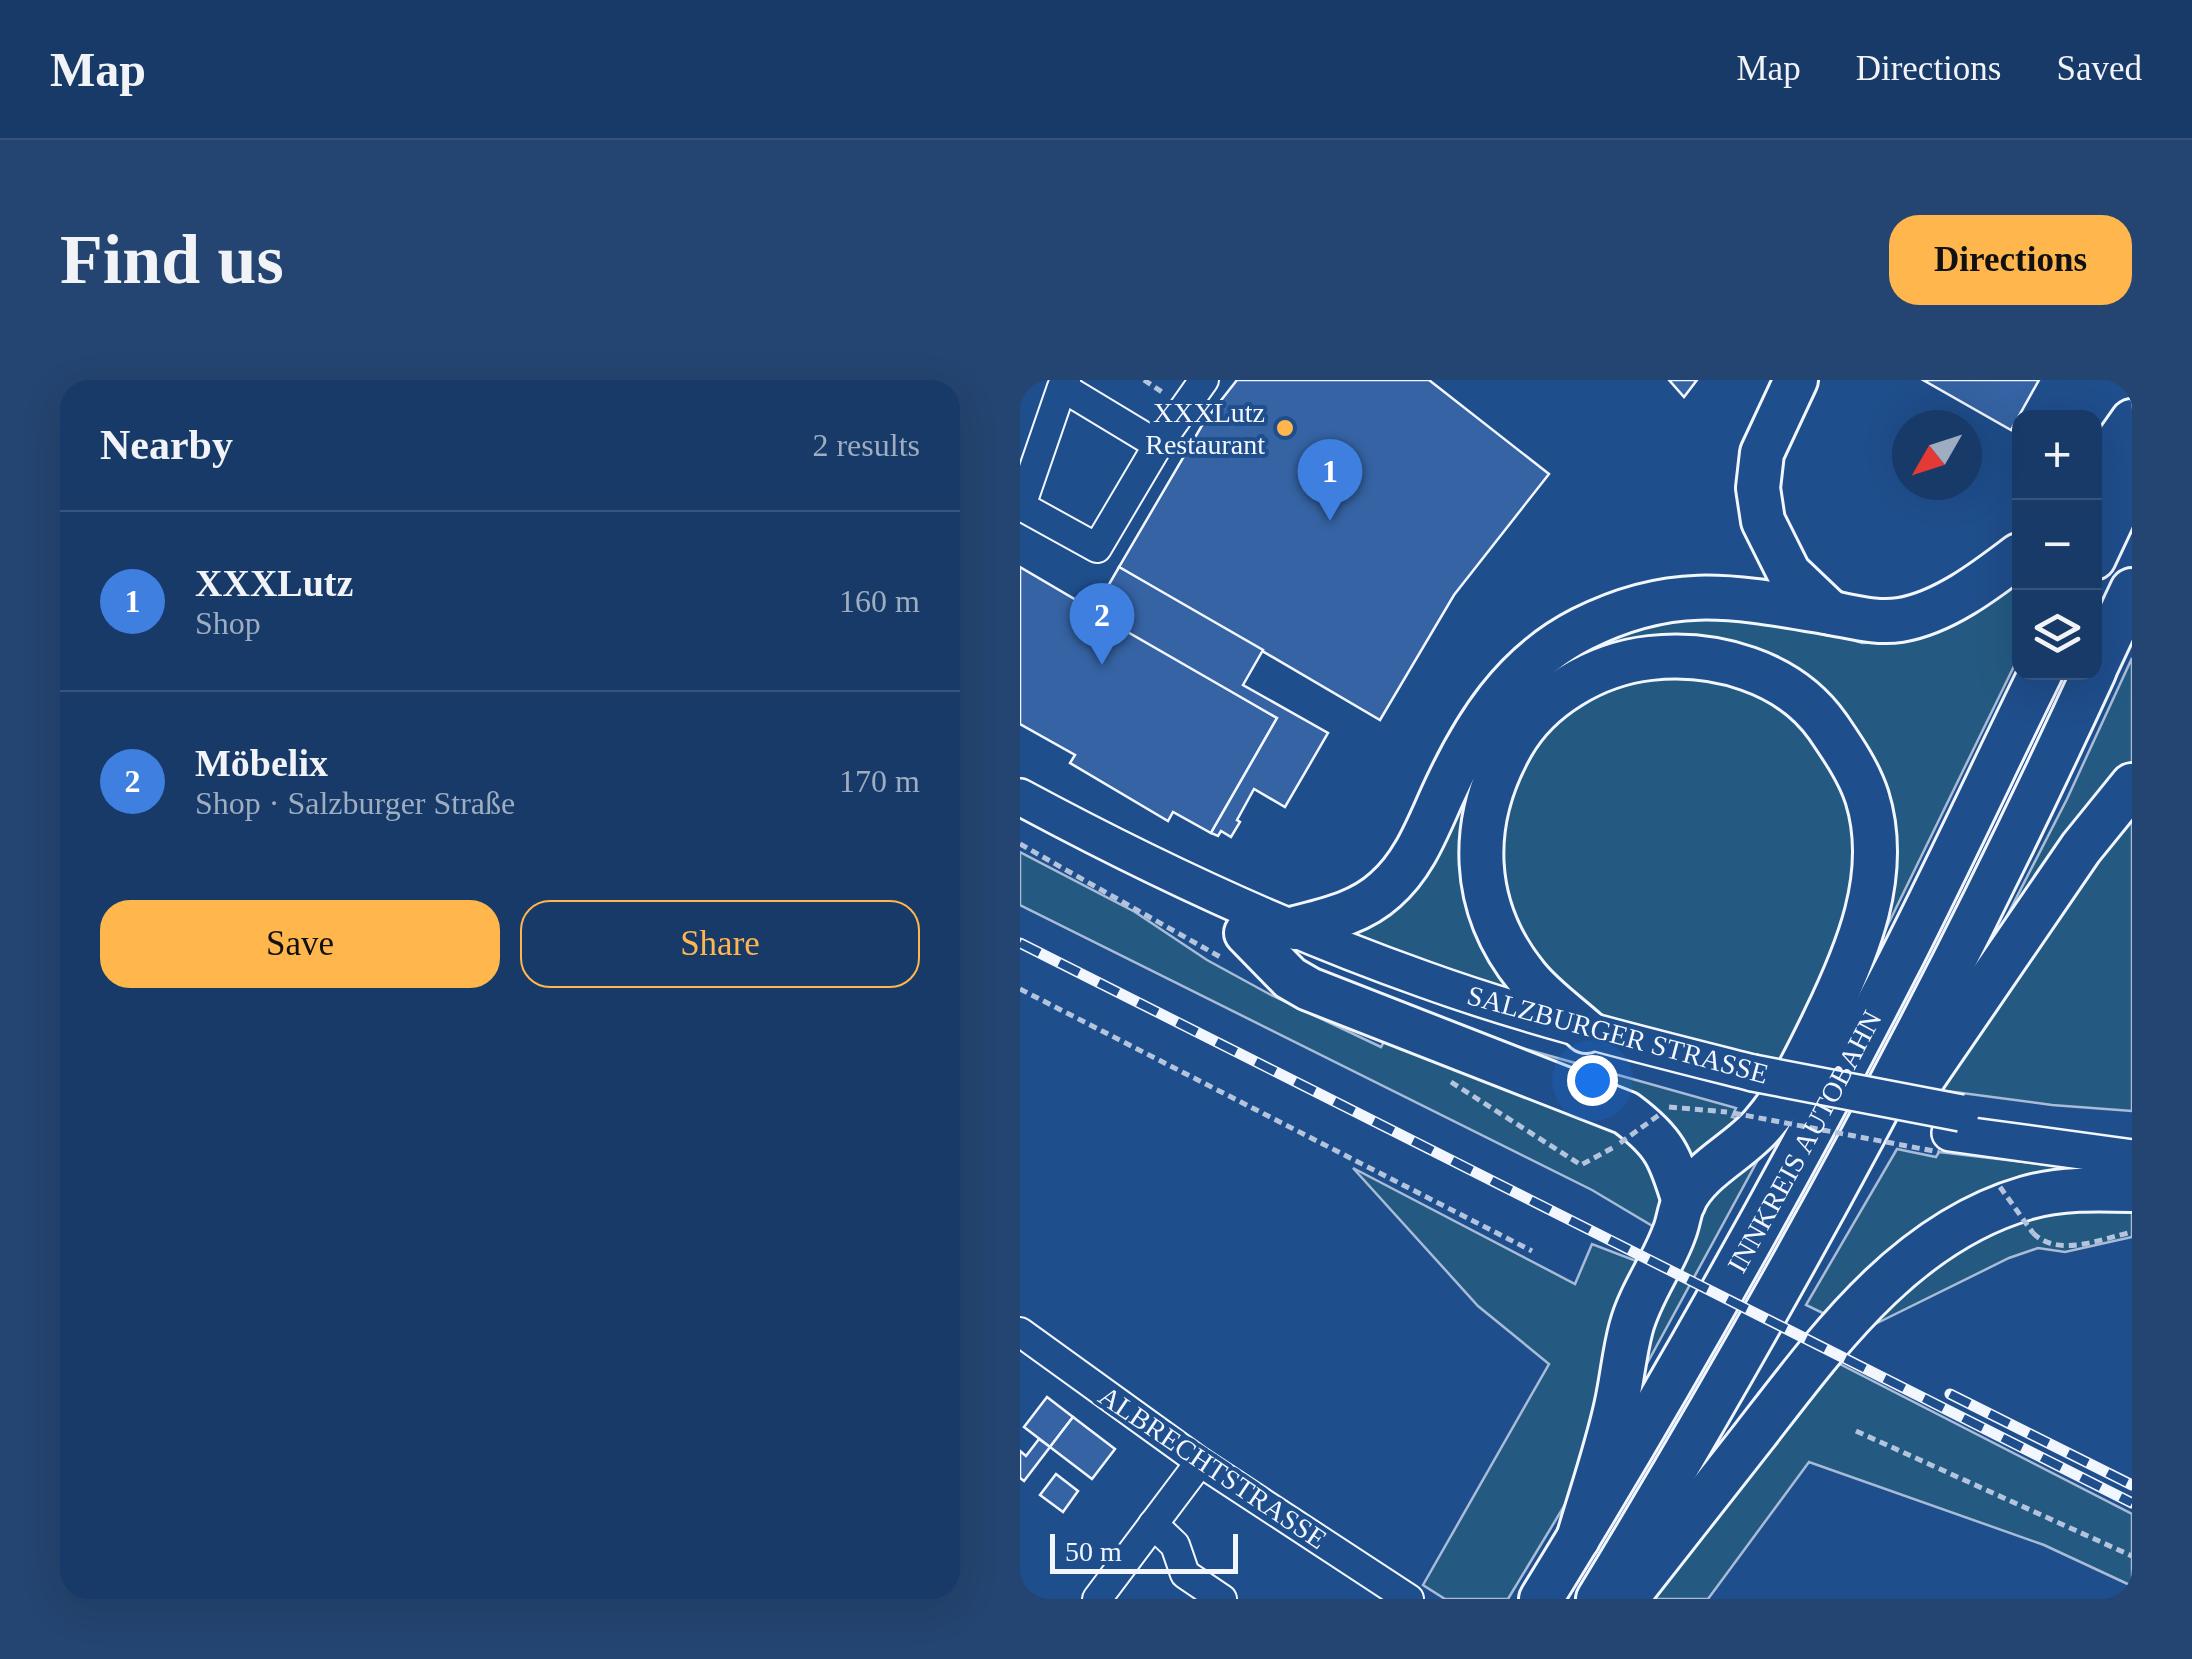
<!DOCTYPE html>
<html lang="en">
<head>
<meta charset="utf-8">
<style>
  body { margin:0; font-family:"Times New Roman",serif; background:#244571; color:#f1f3f6 }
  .controls { position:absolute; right:30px; top:30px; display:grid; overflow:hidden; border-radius:20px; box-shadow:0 10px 40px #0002 }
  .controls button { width:90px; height:90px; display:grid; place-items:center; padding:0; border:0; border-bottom:2px solid #36547d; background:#173a69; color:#f1f3f6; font:50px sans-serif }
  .compass { position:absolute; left:872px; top:30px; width:90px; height:90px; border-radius:50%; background:#173a69; box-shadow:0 10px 40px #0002; rotate:231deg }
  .scale { position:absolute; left:30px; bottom:25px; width:188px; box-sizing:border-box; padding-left:10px; border:5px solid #f2f6ff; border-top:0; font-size:28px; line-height:35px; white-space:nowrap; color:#f2f6ff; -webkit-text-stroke:8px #1f4e8c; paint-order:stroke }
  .you { position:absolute; left:572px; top:700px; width:35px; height:35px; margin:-25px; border:8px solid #fff; border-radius:50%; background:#1a73e8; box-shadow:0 0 0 15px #1a73e833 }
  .badge { display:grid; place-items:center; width:65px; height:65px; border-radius:50%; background:#ffb74d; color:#fff; font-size:32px; font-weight:700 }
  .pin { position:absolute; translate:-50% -82px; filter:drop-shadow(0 2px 5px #0008) }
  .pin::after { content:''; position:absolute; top:52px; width:35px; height:30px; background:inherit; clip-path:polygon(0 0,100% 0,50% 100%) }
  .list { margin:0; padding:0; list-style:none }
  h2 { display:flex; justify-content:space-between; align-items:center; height:130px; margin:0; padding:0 40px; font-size:42px }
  h2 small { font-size:32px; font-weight:400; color:#9eadc0 }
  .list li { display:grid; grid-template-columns:65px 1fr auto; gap:30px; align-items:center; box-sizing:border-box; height:180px; padding:0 40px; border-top:2px solid #36547d }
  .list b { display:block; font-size:38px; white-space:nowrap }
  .list p { margin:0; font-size:32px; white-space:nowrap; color:#9eadc0 }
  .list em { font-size:32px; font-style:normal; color:#9eadc0 }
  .actions { display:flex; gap:20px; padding:30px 40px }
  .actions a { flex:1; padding:22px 0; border:2px solid #ffb74d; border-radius:30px; text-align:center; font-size:35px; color:#ffb74d }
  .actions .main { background:#ffb74d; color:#111 }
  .icon { flex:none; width:55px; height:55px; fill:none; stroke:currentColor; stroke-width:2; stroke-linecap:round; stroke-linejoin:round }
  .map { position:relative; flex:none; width:1112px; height:1219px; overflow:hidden; border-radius:30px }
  header { display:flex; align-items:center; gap:60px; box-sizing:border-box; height:140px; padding:0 50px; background:#173a69; border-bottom:2px solid #36547d }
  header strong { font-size:48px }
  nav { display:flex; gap:55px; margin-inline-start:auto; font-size:35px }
  .intro { display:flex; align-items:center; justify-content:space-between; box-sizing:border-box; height:240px; padding:0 60px }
  h1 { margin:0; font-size:70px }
  .button { padding:25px 45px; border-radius:30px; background:#ffb74d; color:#111; font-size:35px; font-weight:700 }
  main { display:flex; gap:60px; padding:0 60px }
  aside { flex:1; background:#173a69; border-radius:30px; box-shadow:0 10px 40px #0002 }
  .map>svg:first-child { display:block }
</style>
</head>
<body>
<header>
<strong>Map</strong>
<nav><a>Map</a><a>Directions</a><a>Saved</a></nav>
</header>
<div class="intro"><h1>Find us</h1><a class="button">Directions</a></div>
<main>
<aside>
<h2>Nearby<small>2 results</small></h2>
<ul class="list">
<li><span class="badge" style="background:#3f7fe0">1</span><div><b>XXXLutz</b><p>Shop</p></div><em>160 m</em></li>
<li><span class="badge" style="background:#3f7fe0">2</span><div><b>Möbelix</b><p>Shop · Salzburger Straße</p></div><em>170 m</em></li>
</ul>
<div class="actions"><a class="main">Save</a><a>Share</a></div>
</aside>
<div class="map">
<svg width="1112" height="1219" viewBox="0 0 1112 1219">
  <rect width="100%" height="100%" fill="#1f4e8c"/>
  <g fill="#245a82" stroke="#a8bbd7" stroke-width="2.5">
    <polygon points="999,198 999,276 857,567 865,517 800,315 572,281 454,426 519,625 317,550 515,292 647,228 768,239 842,263 888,261 968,220"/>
    <polygon points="1112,278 1112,390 971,567 1047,419"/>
    <polygon points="615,290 716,295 801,357 844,463 832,549 771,682 643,662 579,638 499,570 474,471 478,428 529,336"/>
    <polygon points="1112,427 1112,731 1032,725 919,710"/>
    <polygon points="0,472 115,532 187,580 251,615 361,667 370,651 565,729 636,780 646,854 572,810 0,525"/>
    <polygon points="484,663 716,728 712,737 730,741 670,791"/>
    <polygon points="752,754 617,1002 628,928 691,802"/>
    <polygon points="877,769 916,777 919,772 1079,791 813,938 786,925"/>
    <polygon points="333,788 555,904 572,864 619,882 581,1053 549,1118 488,1219 425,1219 403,1205 529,984 458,926"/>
    <polygon points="1112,821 1112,857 1045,872 1018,868 989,878 841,951 882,897 1011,832"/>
    <polygon points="808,978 1112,1134 1112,1206 1024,1165 789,1082 688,1219 622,1219"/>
  </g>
  <g fill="#3563a3" stroke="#f2f6ff" stroke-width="2.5">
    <polygon points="217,0 409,0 529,94 434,215 360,340 99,187 184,42"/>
    <polygon points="649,0 677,0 664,17"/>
    <polygon points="903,0 1019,0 991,50"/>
    <polygon points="0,187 257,338 191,453 153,432 148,441 50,383 55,375 0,344"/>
    <polygon points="99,187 243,270 223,305 308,353 265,427 234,409 217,440 220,442 211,457 201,451 198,456 191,453 257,338 73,232"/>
    <polygon points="27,1017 53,1037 30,1067 4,1047"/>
    <polygon points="53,1037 95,1069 72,1099 30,1067"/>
    <polygon points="19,1059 30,1067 4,1101 0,1098 0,1071 6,1076"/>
    <polygon points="36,1094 58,1111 43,1132 20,1115"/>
  </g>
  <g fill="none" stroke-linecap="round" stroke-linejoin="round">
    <defs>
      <g id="minor">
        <polyline points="42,7 138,65 77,168 1,126 42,7 46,0"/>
        <polyline points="138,65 184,0"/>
        <polyline points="0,952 180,1082 389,1219"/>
        <polyline points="133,1144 155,1165 165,1194 202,1219"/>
        <polyline points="77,1219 180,1082"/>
      </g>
      <g id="major">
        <path d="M 0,417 C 130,487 264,550 403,599 C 511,638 622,665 733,693"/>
        <polyline points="930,753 1112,778"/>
      </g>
      <g id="highway">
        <polyline points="776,0 742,73 738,108 743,141 769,193 811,233"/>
        <polyline points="1074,95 1112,41"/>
        <polyline points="1074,178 1112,97"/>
        <polyline points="1074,291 1112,210"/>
        <path d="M 275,548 C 306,540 340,533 365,510 C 394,485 407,449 423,414 C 454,346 493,284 562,249 C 651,204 711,216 805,232 C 831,236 855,244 880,240 C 923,233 965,201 999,175"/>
        <path d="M 226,553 L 270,598 L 289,609 L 606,733 C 645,762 650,776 664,822"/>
        <polyline points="898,706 1061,468 1112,405"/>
        <path d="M 558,1159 C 571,1115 586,1072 596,1027 C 602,1001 604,974 611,948 C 620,914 642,886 654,853 C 658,844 659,832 663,823 C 679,788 720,772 743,744 C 769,714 787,676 804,641 C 837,573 871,494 847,417 C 839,392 823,369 808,347 C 769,291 694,271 630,278 C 576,284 519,317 492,365 C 448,442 450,527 507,597 C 523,617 547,634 566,651"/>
        <path id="s1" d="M 521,1219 C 648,1013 767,801 878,585 C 927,489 973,390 1021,292"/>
        <path d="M 578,1219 C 760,919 927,612 1074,292"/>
        <path d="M 606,1219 C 649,1165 691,1110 734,1056 C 807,962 885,853 1006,818 C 1040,808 1077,809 1112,810"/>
      </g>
    </defs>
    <use href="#minor" stroke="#f2f6ff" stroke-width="32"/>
    <use href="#major" stroke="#f2f6ff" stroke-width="40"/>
    <use href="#highway" stroke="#f2f6ff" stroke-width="48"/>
    <g stroke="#b3c4dc" stroke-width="5" stroke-dasharray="8 5" stroke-linecap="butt">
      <polyline points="124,0 145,14"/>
      <polyline points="0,464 202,578"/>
      <polyline points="0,609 512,871"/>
      <polyline points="431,702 561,785 596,766"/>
      <polyline points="649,727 707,732"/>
      <path d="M 1013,853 C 1038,878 1081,859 1112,852"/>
      <polyline points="836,1051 1112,1176"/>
    </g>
    <use href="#minor" stroke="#1f4e8c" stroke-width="28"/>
    <use href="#major" stroke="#1f4e8c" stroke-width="35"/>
    <use href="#highway" stroke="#1f4e8c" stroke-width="42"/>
    <defs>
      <g id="rail">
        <polyline points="0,563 1112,1123"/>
        <polyline points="930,1014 1112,1105"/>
      </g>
    </defs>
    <use href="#rail" stroke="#f2f6ff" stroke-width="11"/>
    <use href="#rail" stroke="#1f4e8c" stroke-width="8" stroke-dasharray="22" stroke-linecap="butt"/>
    <defs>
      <polyline id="major-bridge" points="733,693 941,733"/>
    </defs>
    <use href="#major-bridge" stroke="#f2f6ff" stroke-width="40" stroke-linecap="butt"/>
    <g stroke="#b3c4dc" stroke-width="5" stroke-dasharray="8 5" stroke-linecap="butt">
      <polyline points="713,733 919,772"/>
      <polyline points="600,763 639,735"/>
      <polyline points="980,807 1013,853"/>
    </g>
    <use href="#major-bridge" stroke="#1f4e8c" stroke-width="35"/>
  </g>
  <circle fill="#ffb74d" stroke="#1f4e8c" stroke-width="4" cx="265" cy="48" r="10"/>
  <g text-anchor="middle" stroke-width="8" stroke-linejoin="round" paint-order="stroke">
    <g font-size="28" fill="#f2f6ff" stroke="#1f4e8c" text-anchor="end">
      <text x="245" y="42">XXXLutz<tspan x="245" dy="32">Restaurant</tspan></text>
    </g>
    <g font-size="28" fill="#f2f6ff" stroke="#1f4e8c">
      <text transform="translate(598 654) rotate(15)" y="10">SALZBURGER STRASSE</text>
      <text dy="10" stroke="none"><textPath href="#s1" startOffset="528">INNKREIS AUTOBAHN</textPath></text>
      <text transform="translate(193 1087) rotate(34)" y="10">ALBRECHTSTRASSE</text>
    </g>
  </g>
</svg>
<div class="controls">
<button>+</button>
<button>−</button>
<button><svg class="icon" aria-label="layers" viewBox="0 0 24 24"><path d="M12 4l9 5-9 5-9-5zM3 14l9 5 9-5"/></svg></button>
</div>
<svg class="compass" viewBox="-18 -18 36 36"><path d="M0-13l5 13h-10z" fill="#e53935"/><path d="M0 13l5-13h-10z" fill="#9eadc0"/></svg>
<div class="scale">50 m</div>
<div class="you"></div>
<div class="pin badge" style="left:310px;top:141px;background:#3f7fe0">1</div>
<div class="pin badge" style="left:82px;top:285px;background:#3f7fe0">2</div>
</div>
</main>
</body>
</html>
